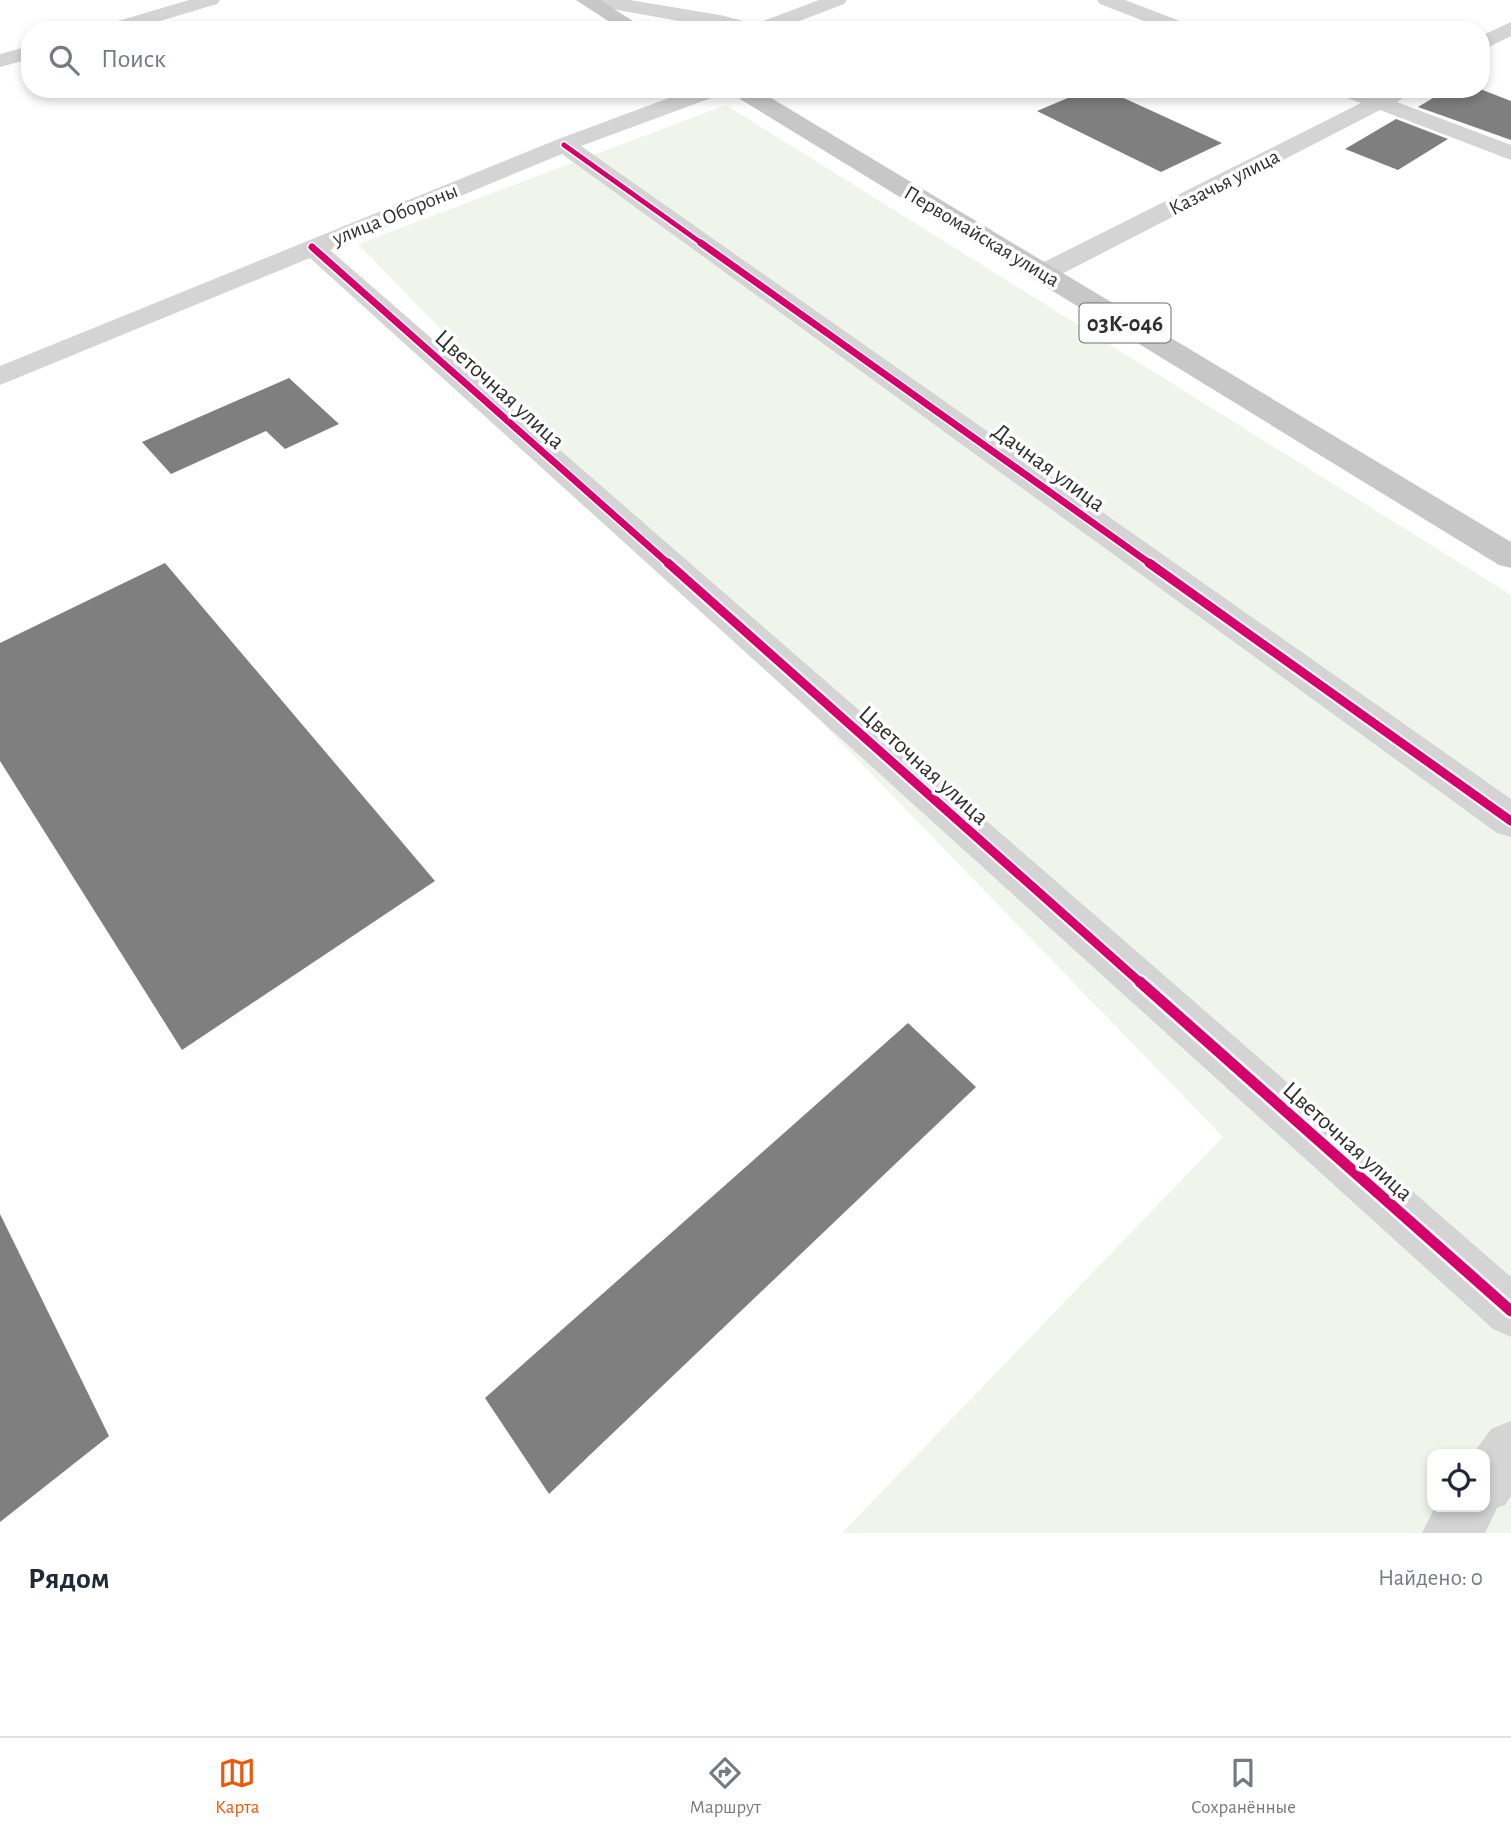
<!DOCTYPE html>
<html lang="ru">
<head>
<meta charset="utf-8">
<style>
  body { margin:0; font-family:"Alegreya Sans",sans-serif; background:#f2f2f3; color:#1f2937 }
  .controls { position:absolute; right:21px; bottom:21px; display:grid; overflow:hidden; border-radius:14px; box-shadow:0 4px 10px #0003 }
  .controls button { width:63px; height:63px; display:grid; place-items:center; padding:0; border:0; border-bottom:2px solid #e0e1e3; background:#fff; color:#1f2937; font:35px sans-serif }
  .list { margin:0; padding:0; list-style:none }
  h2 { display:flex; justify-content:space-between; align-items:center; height:91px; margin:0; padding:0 28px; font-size:30px }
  h2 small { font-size:23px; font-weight:400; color:#747a83 }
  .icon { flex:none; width:38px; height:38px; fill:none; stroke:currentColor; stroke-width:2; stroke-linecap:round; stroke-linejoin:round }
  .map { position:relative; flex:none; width:1511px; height:1533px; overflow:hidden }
  .search { position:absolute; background:#fff; box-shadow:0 4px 10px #0003; left:21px; right:21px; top:21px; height:77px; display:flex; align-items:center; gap:18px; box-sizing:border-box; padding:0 24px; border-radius:28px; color:#747a83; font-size:26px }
  .sheet { height:203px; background:#fff }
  nav { display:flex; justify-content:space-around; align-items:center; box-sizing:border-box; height:98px; border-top:2px solid #e0e1e3; background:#fff; font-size:19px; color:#747a83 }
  nav a { display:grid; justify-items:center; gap:4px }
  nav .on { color:#ea580c }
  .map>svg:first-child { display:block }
</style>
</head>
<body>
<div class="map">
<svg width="1511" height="1533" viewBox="0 0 1511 1533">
  <rect width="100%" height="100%" fill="#fff"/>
  <path fill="#f0f5ec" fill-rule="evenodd" d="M 726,105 L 1511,595 L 1511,1533 L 842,1533 L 1223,1137 L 358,244 ZM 1432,1454 L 1485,1454 L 1485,1507 L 1432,1507 Z"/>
  <g fill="#7f7f7f">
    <polygon points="1089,89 1104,89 1222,143 1161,172 1037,111"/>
    <polygon points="1448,89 1480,89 1511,101 1511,140 1418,107"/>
    <polygon points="1396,119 1448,139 1398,170 1345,149"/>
    <polygon points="289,378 339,424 285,449 266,431 171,474 142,442"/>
    <polygon points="165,563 435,881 182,1050 0,761 0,643"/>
    <polygon points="908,1023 976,1087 549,1494 485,1398"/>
    <polygon points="0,1214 109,1436 0,1522"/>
  </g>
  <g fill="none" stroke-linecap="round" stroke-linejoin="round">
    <g fill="#d4d4d4" fill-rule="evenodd">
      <polygon points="189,0 220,0 217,4 130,30 98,30 101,26"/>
      <polygon points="585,0 630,0 720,15 755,24 819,0 847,0 844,4 776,30 730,30 595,6"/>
      <polygon points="1097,0 1125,0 1193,26 1196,30 1167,30 1100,4"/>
      <polygon points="1511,22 1511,36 1481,51 1481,36"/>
      <polygon points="30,46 30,59 0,67 0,54"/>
      <polygon points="693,89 725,89 722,94 581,146 1511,799 1511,837 1497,833 562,154 330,250 1511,1277 1511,1337 1493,1329 310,258 0,385 0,366 556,140"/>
      <polygon points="1333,89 1364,89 1378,94 1388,89 1416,89 1397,102 1511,145 1511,160 1380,110 1052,279 1043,281 1034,279 1030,273 1034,267 1361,103 1336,94"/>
      <polygon points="1511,1421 1511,1496 1505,1505 1497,1508 1485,1533 1422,1533 1435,1507 1485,1507 1485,1454 1473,1454 1491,1429"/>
    </g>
    <g fill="#c7c7c7" fill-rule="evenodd">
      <polygon points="576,0 600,0 647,30 622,30"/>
      <polygon points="729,89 756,89 1511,542 1511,568 1499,565 732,94"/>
    </g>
    <defs>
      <polyline id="cycleway-far3" points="564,145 704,245"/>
      <g id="cycleway-far2">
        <polyline points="701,243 1152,565"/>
        <polyline points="312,247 670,565"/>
      </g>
      <g id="cycleway-far1">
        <polyline points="668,563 1142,984"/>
        <polyline points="1149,563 1511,821"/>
      </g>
      <polyline id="cycleway" points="1140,982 1511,1311"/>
    </defs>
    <use href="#cycleway-far3" stroke="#fff" stroke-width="8"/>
    <use href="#cycleway-far2" stroke="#fff" stroke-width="10"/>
    <use href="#cycleway-far1" stroke="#fff" stroke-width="13"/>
    <use href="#cycleway" stroke="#fff" stroke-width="16"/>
    <use href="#cycleway-far3" stroke="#d6006c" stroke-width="5"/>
    <use href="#cycleway-far2" stroke="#d6006c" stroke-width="7"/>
    <use href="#cycleway-far1" stroke="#d6006c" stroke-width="9"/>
    <use href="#cycleway" stroke="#d6006c" stroke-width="11"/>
  </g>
  <g text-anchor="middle" stroke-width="7" stroke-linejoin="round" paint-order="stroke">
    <g font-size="21" fill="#2f2f2f" stroke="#fff">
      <text transform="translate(1224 182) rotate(-27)" y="7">Казачья улица</text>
      <text transform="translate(395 214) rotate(-22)" y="7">улица Обороны</text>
      <text transform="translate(982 236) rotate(31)" y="7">Первомайская улица</text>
    </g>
    <rect fill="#fff" stroke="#6d6d6d" stroke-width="2" x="1079.5" y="303.5" width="91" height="39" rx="5"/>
    <g font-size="23" font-weight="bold" fill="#2f2f2f">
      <text x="1125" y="331">03К-046</text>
    </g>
    <g font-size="24" fill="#2f2f2f" stroke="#fff">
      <text transform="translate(500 389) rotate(42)" y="8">Цветочная улица</text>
      <text transform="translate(1049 467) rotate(36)" y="8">Дачная улица</text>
      <text transform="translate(924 765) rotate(42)" y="8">Цветочная улица</text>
      <text transform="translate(1348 1141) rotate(42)" y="8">Цветочная улица</text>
    </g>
  </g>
</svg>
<div class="controls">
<button><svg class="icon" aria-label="locate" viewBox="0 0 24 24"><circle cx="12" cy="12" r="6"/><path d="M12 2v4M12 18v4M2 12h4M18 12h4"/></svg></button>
</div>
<div class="search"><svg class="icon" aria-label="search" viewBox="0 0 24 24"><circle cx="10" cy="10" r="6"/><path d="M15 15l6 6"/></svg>Поиск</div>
</div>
<section class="sheet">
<h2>Рядом<small>Найдено: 0</small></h2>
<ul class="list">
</ul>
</section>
<nav>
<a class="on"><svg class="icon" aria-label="map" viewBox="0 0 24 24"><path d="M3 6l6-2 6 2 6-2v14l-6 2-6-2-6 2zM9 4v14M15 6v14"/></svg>Карта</a>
<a><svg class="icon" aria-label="directions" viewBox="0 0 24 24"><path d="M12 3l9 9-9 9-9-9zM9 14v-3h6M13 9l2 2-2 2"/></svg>Маршрут</a>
<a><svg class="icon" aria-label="saved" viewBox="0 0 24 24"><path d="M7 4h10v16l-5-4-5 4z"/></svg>Сохранённые</a>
</nav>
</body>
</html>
